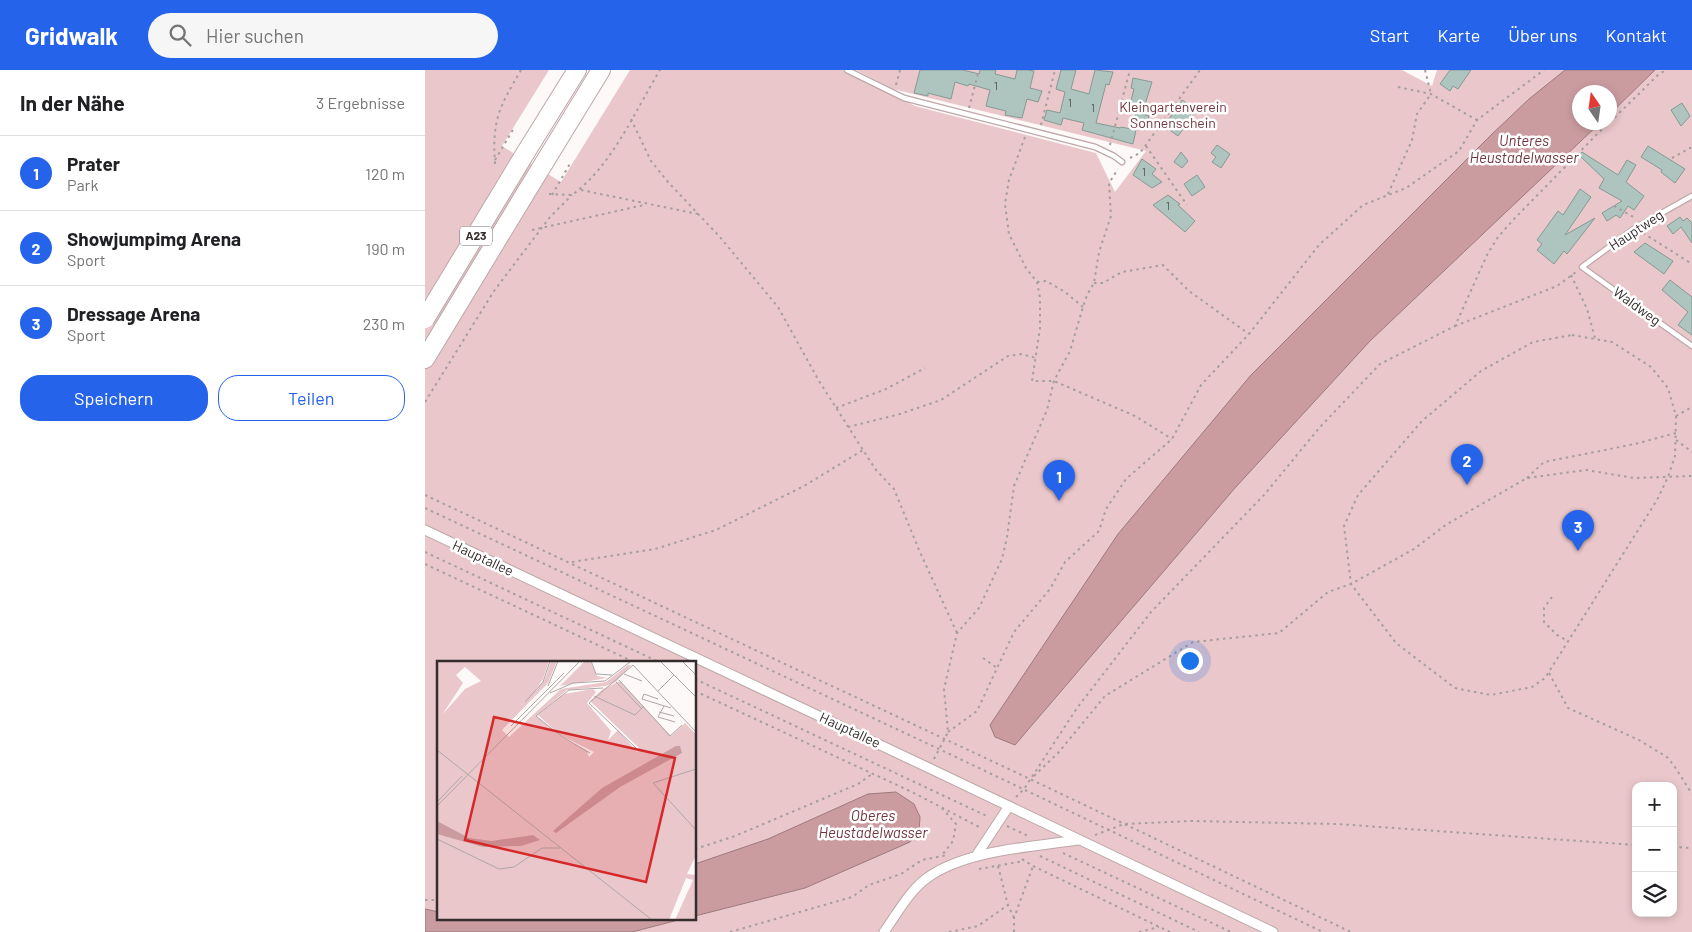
<!DOCTYPE html>
<html lang="de">
<head>
<meta charset="utf-8">
<style>
  body { margin:0; font-family:Barlow,sans-serif; background:#f6f6f6; color:#202124 }
  .controls { position:absolute; right:15px; bottom:15px; display:grid; overflow:hidden; border-radius:10px; box-shadow:0 2px 8px #0003 }
  .controls button { width:45px; height:45px; display:grid; place-items:center; padding:0; border:0; border-bottom:1px solid #e0e0e0; background:#fff; color:#202124; font:25px sans-serif }
  .compass { position:absolute; left:1147px; top:15px; width:45px; height:45px; border-radius:50%; background:#fff; box-shadow:0 2px 8px #0003; rotate:347deg }
  .you { position:absolute; left:764px; top:590px; width:18px; height:18px; margin:-12px; border:4px solid #fff; border-radius:50%; background:#1a73e8; box-shadow:0 0 0 8px #1a73e833 }
  .badge { display:grid; place-items:center; width:32px; height:32px; border-radius:50%; background:#2563eb; color:#fff; font-size:16px; font-weight:700 }
  .pin { position:absolute; translate:-50% -41px; filter:drop-shadow(0 1px 2px #0008) }
  .pin::after { content:''; position:absolute; top:26px; width:18px; height:15px; background:inherit; clip-path:polygon(0 0,100% 0,50% 100%) }
  .list { margin:0; padding:0; list-style:none }
  h2 { display:flex; justify-content:space-between; align-items:center; height:65px; margin:0; padding:0 20px; font-size:21px }
  h2 small { font-size:16px; font-weight:400; color:#757577 }
  .list li { display:grid; grid-template-columns:32px 1fr auto; gap:15px; align-items:center; box-sizing:border-box; height:75px; padding:0 20px; border-top:1px solid #e0e0e0 }
  .list b { display:block; font-size:19px; white-space:nowrap }
  .list p { margin:0; font-size:16px; white-space:nowrap; color:#757577 }
  .list em { font-size:16px; font-style:normal; color:#757577 }
  .actions { display:flex; gap:10px; padding:15px 20px }
  .actions a { flex:1; padding:11px 0; border:1px solid #2563eb; border-radius:20px; text-align:center; font-size:18px; color:#2563eb }
  .actions .main { background:#2563eb; color:#fff }
  .icon { flex:none; width:28px; height:28px; fill:none; stroke:currentColor; stroke-width:2; stroke-linecap:round; stroke-linejoin:round }
  .map { position:relative; flex:none; width:1267px; height:862px; overflow:hidden }
  header { display:flex; align-items:center; gap:30px; box-sizing:border-box; height:70px; padding:0 25px; background:#2563eb; color:#fff }
  header strong { font-size:24px }
  nav { display:flex; gap:28px; margin-inline-start:auto; font-size:18px }
  .search { width:350px; height:45px; background:#f6f6f6; display:flex; align-items:center; gap:12px; box-sizing:border-box; padding:0 18px; border-radius:28px; color:#757577; font-size:19px }
  main { display:flex }
  aside { flex:1; background:#fff }
  .map>svg:first-child { display:block }
</style>
</head>
<body>
<header>
<strong>Gridwalk</strong>
<div class="search"><svg class="icon" aria-label="search" viewBox="0 0 24 24"><circle cx="10" cy="10" r="6"/><path d="M15 15l6 6"/></svg>Hier suchen</div>
<nav><a>Start</a><a>Karte</a><a>Über uns</a><a>Kontakt</a></nav>
</header>
<main>
<aside>
<h2>In der Nähe<small>3 Ergebnisse</small></h2>
<ul class="list">
<li><span class="badge">1</span><div><b>Prater</b><p>Park</p></div><em>120 m</em></li>
<li><span class="badge">2</span><div><b>Showjumpimg Arena</b><p>Sport</p></div><em>190 m</em></li>
<li><span class="badge">3</span><div><b>Dressage Arena</b><p>Sport</p></div><em>230 m</em></li>
</ul>
<div class="actions"><a class="main">Speichern</a><a>Teilen</a></div>
</aside>
<div class="map">
<svg width="1267" height="862" viewBox="0 0 1267 862">
  <rect width="100%" height="100%" fill="#fef9f9"/>
  <path fill="#eac7cb" fill-rule="evenodd" d="M 0,0 L 124,0 L 77,76 L 136,112 L 205,0 L 417,0 L 490,36 L 671,83 L 690,122 L 721,81 L 468,19 L 431,0 L 977,0 L 1007,16 L 1012,0 L 1267,0 L 1267,862 L 0,862 ZM 1154,22 L 1184,22 L 1184,52 L 1154,52 ZM 14,592 L 270,592 L 270,848 L 14,848 ZM 1211,716 L 1248,716 L 1248,843 L 1211,843 Z"/>
  <g fill="#ca9ca0" stroke="#9d7a7e">
    <polygon points="1140,0 1230,0 1185,44 1184,22 1154,22 1154,52 1175,53 945,271 810,418 590,675 570,667 565,655 693,464 826,305 1066,65 1104,29"/>
    <polygon points="471,722 489,734 495,747 494,762 485,772 380,818 270,846 270,794 343,769 443,724"/>
    <polygon points="0,839 14,842 14,848 261,848 207,862 0,862"/>
  </g>
  <g fill="#aec5bf" stroke="#849a95">
    <polygon points="495,0 538,0 554,4 555,0 571,0 570,4 590,9 592,0 603,0 609,1 605,18 617,21 613,32 602,29 597,48 580,45 581,41 561,36 565,20 544,14 543,16 530,12 526,29 503,23 503,26 489,23"/>
    <polygon points="636,0 651,0 646,19 664,24 670,0 688,2 684,15 681,14 671,53 695,58 696,57 711,60 708,74 657,60 659,53 638,48 636,55 619,50 622,40 635,43 640,22 631,19"/>
    <polygon points="1025,0 1046,0 1033,19 1028,16 1025,21 1015,14"/>
    <polygon points="708,8 727,12 718,41 704,38 709,19 706,18"/>
    <polygon points="757,30 772,40 753,66 739,56"/>
    <polygon points="1257,33 1265,46 1256,56 1246,40"/>
    <polygon points="711,42 724,46 721,54 709,51"/>
    <polygon points="792,75 805,84 796,98 787,92 791,87 786,83"/>
    <polygon points="1223,76 1260,99 1250,113 1236,102 1237,100 1216,87"/>
    <polygon points="756,82 763,91 757,98 749,92"/>
    <polygon points="1157,82 1193,105 1202,90 1211,95 1201,112 1219,126 1209,140 1203,136 1195,148 1191,145 1182,151 1177,143 1197,131 1174,118 1179,109 1154,85"/>
    <polygon points="717,89 731,99 727,104 737,112 727,118 708,105"/>
    <polygon points="772,105 780,117 767,126 759,114"/>
    <polygon points="1155,119 1166,127 1140,165 1170,148 1142,184 1139,181 1129,194 1112,180 1117,174 1112,170 1133,141 1138,145"/>
    <polygon points="743,125 755,134 753,135 770,151 760,162 728,135"/>
    <polygon points="1255,147 1258,151 1262,148 1267,153 1267,173 1256,157 1248,164 1242,156"/>
    <polygon points="1220,173 1248,191 1239,204 1209,182"/>
    <polygon points="1245,210 1267,227 1267,265 1253,255 1263,242 1237,220"/>
  </g>
  <g fill="none" stroke-linecap="round" stroke-linejoin="round">
    <defs>
      <g id="lane">
        <polyline points="422,0 479,28 670,77 689,86 697,92"/>
        <polyline points="1267,126 1210,158 1157,197 1267,276"/>
      </g>
      <g id="street">
        <polyline points="0,460 504,698 848,862"/>
        <polyline points="551,786 584,736"/>
        <path d="M 459,862 C 472,844 484,821 502,808 C 540,780 607,777 653,770"/>
      </g>
      <g id="highway">
        <polyline points="101,82 152,0"/>
        <polyline points="119,93 176,0"/>
        <polyline points="0,289 100,124"/>
      </g>
    </defs>
    <use href="#lane" stroke="#bda7a9" stroke-width="7"/>
    <use href="#street" stroke="#bda7a9" stroke-width="11"/>
    <use href="#highway" stroke="#bda7a9" stroke-width="20"/>
    <g stroke="#a59e9e" stroke-width="2" stroke-dasharray="2.5 4" stroke-linecap="butt">
      <polyline points="1000,0 1006,24"/>
      <polyline points="471,15 475,0"/>
      <polyline points="973,17 1006,24 1052,50"/>
      <polyline points="544,38 554,0"/>
      <polyline points="206,49 226,91 243,112 294,166 353,237 394,311 438,380 451,400 469,419 494,480 532,563"/>
      <polyline points="1185,52 1233,5 1241,0"/>
      <polyline points="616,55 630,0"/>
      <polyline points="600,67 584,110 580,134 584,164 601,198 612,212 615,228 615,258 607,311 629,311 710,346 747,369"/>
      <polyline points="685,75 705,0"/>
      <polyline points="721,76 762,135"/>
      <polyline points="705,88 715,83 775,0"/>
      <polyline points="1247,88 1267,77"/>
      <polyline points="70,90 89,58"/>
      <path d="M 70,94 C 67,49 74,38 96,0"/>
      <polyline points="156,120 273,144"/>
      <path d="M 124,124 L 147,125 C 187,96 210,41 235,0"/>
      <polyline points="963,124 987,70 992,44 1006,24"/>
      <polyline points="127,125 146,92"/>
      <polyline points="1189,136 1210,148"/>
      <polyline points="107,160 219,135"/>
      <polyline points="1218,163 1267,194"/>
      <polyline points="1146,205 1162,239 1170,268"/>
      <polyline points="612,212 621,211 640,222 658,237"/>
      <polyline points="669,213 678,213 697,202 738,195 764,221 824,264"/>
      <polyline points="1030,256 1132,216 1151,202"/>
      <polygon points="1147,265 1187,272 1226,297 1243,318 1251,346 1250,386 1243,407 1232,430 1120,608 1107,617 1066,625 1030,618 971,573 926,514 919,456 933,425 997,351 1056,301 1108,272"/>
      <polyline points="0,332 69,221 125,147 147,125"/>
      <polyline points="411,338 461,319 500,298"/>
      <polyline points="1251,346 1267,337"/>
      <polyline points="423,357 475,344 516,330 583,286 596,284 611,288"/>
      <polyline points="1251,370 1267,382"/>
      <polyline points="1102,408 1119,392 1210,374 1251,363"/>
      <polyline points="0,425 605,709 926,862"/>
      <polyline points="0,438 514,679 898,862"/>
      <polyline points="0,482 234,592"/>
      <polyline points="147,492 230,479 291,460 379,416 438,380"/>
      <polyline points="0,494 209,592"/>
      <polyline points="1127,527 1119,538 1119,552 1132,565 1143,571"/>
      <polyline points="558,588 572,598"/>
      <polyline points="1124,603 1143,638 1214,670 1237,684 1243,688 1250,697 1267,724"/>
      <polyline points="270,609 564,747"/>
      <polyline points="270,621 487,722 556,758"/>
      <polyline points="523,662 552,641 589,562 625,519 640,492 674,461 681,439 701,409 747,369 776,315 824,264 894,175 938,135 981,118 1034,81 1052,50 1119,0"/>
      <polyline points="509,689 523,662 519,619 532,563 554,538 577,489 582,467 589,416 622,340 629,311 645,281 658,237 662,225 669,213 674,182 686,146 684,113 693,99"/>
      <polyline points="609,706 633,683 680,626 768,572 854,563 903,522 926,514 989,479 1022,454 1102,408 1161,400 1209,408 1267,406"/>
      <polyline points="591,727 599,719 652,638 726,542 839,425 895,357 955,294 1030,256 1062,185 1073,167 1090,148 1184,52"/>
      <polyline points="517,738 531,754 528,771 518,784"/>
      <polyline points="582,756 603,766"/>
      <polyline points="670,765 699,754 767,751 912,754 1211,775"/>
      <polyline points="1248,777 1267,778"/>
      <polyline points="270,779 310,766 433,714 447,704"/>
      <polyline points="638,783 806,862"/>
      <polyline points="615,786 774,862"/>
      <polyline points="597,789 608,796 745,862"/>
      <polyline points="573,796 583,835 589,848"/>
      <polyline points="554,799 599,791"/>
      <polyline points="0,830 14,830"/>
      <polyline points="305,862 427,827 444,815 476,804 497,790 523,785"/>
      <polyline points="524,862 553,856 583,835"/>
      <polyline points="589,862 589,848 608,796"/>
      <polyline points="714,862 734,857"/>
    </g>
    <use href="#lane" stroke="#fff" stroke-width="4.5"/>
    <use href="#street" stroke="#fff" stroke-width="9"/>
    <use href="#highway" stroke="#fff" stroke-width="18"/>
    <defs>
      <g id="highway-bridge">
        <polyline points="100,124 119,93"/>
        <polyline points="0,249 101,82"/>
      </g>
    </defs>
    <use href="#highway-bridge" stroke="#bda7a9" stroke-width="20" stroke-linecap="butt"/>
    <use href="#highway-bridge" stroke="#fff" stroke-width="18"/>
  </g>
  <g text-anchor="middle" stroke-width="5" stroke-linejoin="round" paint-order="stroke">
    <g font-size="11" fill="#535252">
      <text x="571" y="20">1</text>
      <text x="645" y="37">1</text>
      <text x="668" y="42">1</text>
      <text x="719" y="106">1</text>
      <text x="743" y="140">1</text>
    </g>
    <rect fill="#fff" stroke="#726b6c" stroke-width="1" x="35" y="156.5" width="32" height="19" rx="4"/>
    <g font-size="12" font-weight="bold" fill="#352c2d">
      <text x="51" y="170">A23</text>
    </g>
    <g font-size="14" fill="#733640" stroke="#fff">
      <text x="748" y="42">Kleingartenverein<tspan x="748" dy="16">Sonnenschein</tspan></text>
    </g>
    <g font-size="14" fill="#352c2d" stroke="#fff">
      <text transform="translate(1211 160) rotate(-33)" y="5">Hauptweg</text>
      <text transform="translate(1212 236) rotate(36)" y="5">Waldweg</text>
      <text transform="translate(58 488) rotate(25)" y="5">Hauptallee</text>
      <text transform="translate(425 660) rotate(25)" y="5">Hauptallee</text>
    </g>
    <g font-size="15" font-style="italic" fill="#70343e" stroke="#fff">
      <text x="1099" y="76">Unteres<tspan x="1099" dy="17">Heustadelwasser</tspan></text>
      <text x="448" y="751">Oberes<tspan x="448" dy="17">Heustadelwasser</tspan></text>
    </g>
  </g>
  <g transform="translate(12 591)">
    <rect width="259" height="259" fill="#fef9f9"/>
    <path d="M 0,0 L 112,0 L 106,18 L 95,34 L 108,18 L 114,0 L 120,0 L 111,22 L 65,69 L 72,76 L 124,28 L 169,21 L 191,4 L 194,4 L 179,21 L 169,25 L 130,29 L 99,55 L 126,77 L 150,90 L 152,96 L 157,91 L 123,74 L 101,54 L 127,33 L 156,28 L 159,31 L 150,42 L 174,70 L 171,79 L 181,69 L 200,91 L 202,87 L 153,40 L 166,28 L 183,20 L 234,75 L 248,62 L 259,73 L 259,194 L 250,213 L 259,214 L 259,259 L 238,259 L 256,219 L 249,217 L 232,259 L 0,259 ZM 28,6 L 44,20 L 28,28 L 5,54 L 26,22 L 19,14 ZM 148,0 L 153,0 L 160,15 L 170,17 L 123,25 Z" fill="#eac7cb" fill-rule="evenodd"/>
    <path d="M 239,85 L 243,85 L 245,92 L 183,126 L 119,172 L 116,170 L 165,127 ZM 0,160 L 32,177 L 55,180 L 96,174 L 103,179 L 84,185 L 46,186 L 0,173 Z" fill="#ca9ca0"/>
    <path fill="none" stroke="#aea7a7" stroke-width="1" d="M 154,0 L 159,13 L 175,14M 223,0 L 259,36M 245,0 L 259,14M 196,4 L 152,42 L 200,88M 196,4 L 259,71M 187,13 L 205,20M 182,19 L 233,75 L 245,64M 179,21 L 204,47M 111,25 L 121,0M 221,30 L 237,14M 113,32 L 136,22 L 168,20 L 193,1M 157,35 L 198,54 L 207,45M 221,38 L 207,33 L 205,38 L 234,47M 88,41 L 106,21 L 113,0M 227,45 L 221,56 L 238,61M 222,51 L 237,55M 74,65 L 127,12M 0,89 L 215,259M 153,92 L 124,75 L 99,55 L 132,29 L 166,27M 259,108 L 216,122 L 259,169M 0,141 L 25,115M 0,145 L 143,0M 0,178 L 62,208 L 77,206 L 105,187 L 123,187"/>
    <path fill="#d62828" fill-opacity="0.15" stroke="#d62828" stroke-width="2.5" d="M 57,56 L 238,97 L 209,221 L 28,179 Z"/>
    <rect width="259" height="259" fill="none" stroke="#352c2d" stroke-width="2.5"/>
  </g>
</svg>
<div class="controls">
<button>+</button>
<button>−</button>
<button><svg class="icon" aria-label="layers" viewBox="0 0 24 24"><path d="M12 4l9 5-9 5-9-5zM3 14l9 5 9-5"/></svg></button>
</div>
<svg class="compass" viewBox="-18 -18 36 36"><path d="M0-13l5 13h-10z" fill="#e53935"/><path d="M0 13l5-13h-10z" fill="#757577"/></svg>
<div class="you"></div>
<div class="pin badge" style="left:634px;top:431px">1</div>
<div class="pin badge" style="left:1042px;top:415px">2</div>
<div class="pin badge" style="left:1153px;top:481px">3</div>
</div>
</main>
</body>
</html>
